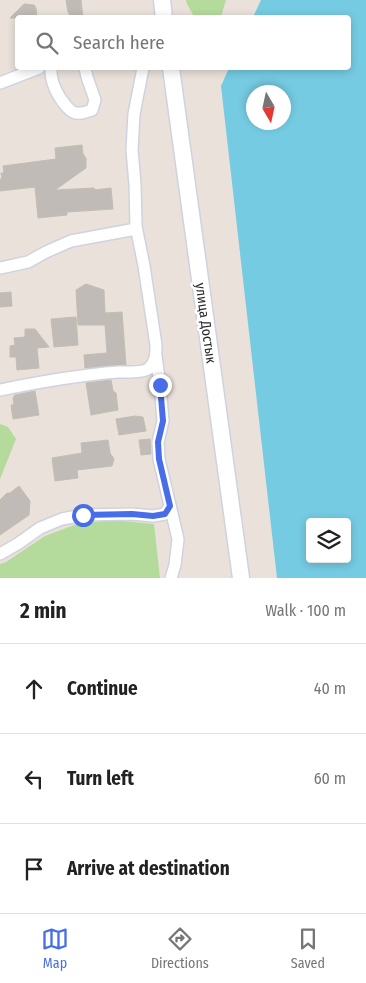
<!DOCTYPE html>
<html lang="en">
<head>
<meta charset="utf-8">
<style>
  body { margin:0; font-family:"Fira Sans Condensed",sans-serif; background:#f6f6f6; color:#222 }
  .controls { position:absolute; right:15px; bottom:15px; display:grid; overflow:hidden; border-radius:5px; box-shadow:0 2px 8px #0003 }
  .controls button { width:45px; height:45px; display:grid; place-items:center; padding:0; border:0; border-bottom:1px solid #e0e0e0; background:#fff; color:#222; font:25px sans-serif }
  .compass { position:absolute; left:246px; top:85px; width:45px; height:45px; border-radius:50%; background:#fff; box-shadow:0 2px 8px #0003; rotate:171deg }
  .stop { position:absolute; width:15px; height:15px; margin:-11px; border:4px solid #476ee8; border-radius:50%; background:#fff }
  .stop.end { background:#476ee8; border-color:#fff; box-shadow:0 1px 5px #0008 }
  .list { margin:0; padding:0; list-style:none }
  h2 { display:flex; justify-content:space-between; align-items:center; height:65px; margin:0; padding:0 20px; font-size:21px }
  h2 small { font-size:16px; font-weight:400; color:#767676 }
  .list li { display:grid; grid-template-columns:32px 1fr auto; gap:15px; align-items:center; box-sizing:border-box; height:90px; padding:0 20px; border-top:1px solid #e0e0e0 }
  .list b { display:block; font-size:19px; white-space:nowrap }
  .list em { font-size:16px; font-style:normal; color:#767676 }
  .icon { flex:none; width:28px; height:28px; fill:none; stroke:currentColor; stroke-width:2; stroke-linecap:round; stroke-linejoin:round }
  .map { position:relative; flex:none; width:366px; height:578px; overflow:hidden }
  .search { position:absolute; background:#fff; box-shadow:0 2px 8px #0003; left:15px; right:15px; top:15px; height:55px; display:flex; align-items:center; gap:12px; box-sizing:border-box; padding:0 18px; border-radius:5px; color:#767676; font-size:19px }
  .sheet { height:335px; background:#fff }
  nav { display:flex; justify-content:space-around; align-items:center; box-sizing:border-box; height:70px; border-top:1px solid #e0e0e0; background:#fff; font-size:14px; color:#767676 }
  nav a { display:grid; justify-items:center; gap:2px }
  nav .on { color:#476ee8 }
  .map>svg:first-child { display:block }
</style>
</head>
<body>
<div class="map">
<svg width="366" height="578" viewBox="0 0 366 578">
  <rect width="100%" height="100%" fill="#e9e1da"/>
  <g fill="#b4db9b">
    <polygon points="186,0 226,0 221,17 195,18 187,4"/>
    <polygon points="0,424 8,427 16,439 0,479"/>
    <polygon points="113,520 154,524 160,578 0,578 0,564 6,562 45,536 77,524"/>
  </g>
  <path fill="#75cbe2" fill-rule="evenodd" d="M 261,0 L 366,0 L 366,578 L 277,578 L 221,86 L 229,68 L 348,68 L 348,18 L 253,17 ZM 254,92 L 284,92 L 284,122 L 254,122 ZM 310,522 L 347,522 L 347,559 L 310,559 Z"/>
  <g fill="#c1bbb7" stroke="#c3bdb4">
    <polygon points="66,0 81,0 83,18 72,18 68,12"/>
    <polygon points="24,4 34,5 36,8 37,18 10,18"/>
    <polygon points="82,145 83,154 86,158 86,168 55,190 94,188 95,190 111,188 113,209 67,212 67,215 38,218 35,187 0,191 0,179 2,179 1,173 4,173 3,166 56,159 55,148"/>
    <polygon points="86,284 104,290 105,313 122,312 126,365 85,368 84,355 107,353 105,325 78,325 76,290"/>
    <polygon points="11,292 12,306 0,307 0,293"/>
    <polygon points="76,317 78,345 54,347 51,319"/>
    <polygon points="25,329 35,329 49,347 37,348 39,368 17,370 16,357 10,357 10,346 15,345 14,338 25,337"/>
    <polygon points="111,380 113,391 116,393 118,410 91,415 86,383"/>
    <polygon points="35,391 39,415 13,419 11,405 14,405 13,398 15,395"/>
    <polygon points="135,416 143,417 146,431 119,435 116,419"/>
    <polygon points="150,439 151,454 141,455 139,440"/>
    <polygon points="108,440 110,453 114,459 112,466 77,470 78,478 55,481 52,458 82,453 81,443"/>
    <polygon points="19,486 30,501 29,515 0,535 0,500 7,493 10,493"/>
  </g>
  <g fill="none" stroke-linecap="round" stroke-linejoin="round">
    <defs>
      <g id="street">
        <path d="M 51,68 C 50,82 58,97 67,107 C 68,108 72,112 73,112 C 79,115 86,112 92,110 L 95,100 L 87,77 L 85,68"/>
        <polyline points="0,83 39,68"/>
        <polyline points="0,268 28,262 46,252 71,241 136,229"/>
        <polyline points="156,356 160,385 163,421 158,442 159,459 178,539 175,565 171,578"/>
        <path d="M 0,390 C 39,382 78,375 118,372 C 125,372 142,373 148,369 C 156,363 156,354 156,345 L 144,266 L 136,226 L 135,184 L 132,150 L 134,114 L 143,68"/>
        <polyline points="0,554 19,543 40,528 62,519 83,515 132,514 153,516 165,514 170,506"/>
      </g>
      <g id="secondary">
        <polyline points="162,0 164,18"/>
        <polyline points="171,68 241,578"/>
      </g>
    </defs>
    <use href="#street" stroke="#cfd3df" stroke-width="14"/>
    <use href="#secondary" stroke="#cfd3df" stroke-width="19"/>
    <use href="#street" stroke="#fff" stroke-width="11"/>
    <use href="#secondary" stroke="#fff" stroke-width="16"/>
  </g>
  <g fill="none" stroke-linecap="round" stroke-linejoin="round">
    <polyline stroke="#476ee8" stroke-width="6" points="83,515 132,514 153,516 165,514 170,506 159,459 158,442 163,421 160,385"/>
  </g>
  <g text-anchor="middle" stroke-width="5" stroke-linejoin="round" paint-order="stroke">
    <g font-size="14" fill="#272727" stroke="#fff">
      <text transform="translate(206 323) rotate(82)" y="5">улица Достык</text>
    </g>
  </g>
</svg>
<div class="controls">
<button><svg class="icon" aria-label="layers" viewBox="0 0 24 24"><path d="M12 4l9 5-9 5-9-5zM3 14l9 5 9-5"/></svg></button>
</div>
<svg class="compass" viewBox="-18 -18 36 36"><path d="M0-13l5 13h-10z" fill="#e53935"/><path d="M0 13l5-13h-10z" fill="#767676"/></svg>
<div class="stop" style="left:83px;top:515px"></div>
<div class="stop end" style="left:160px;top:385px"></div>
<div class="search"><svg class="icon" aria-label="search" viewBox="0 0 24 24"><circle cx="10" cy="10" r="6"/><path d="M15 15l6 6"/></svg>Search here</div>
</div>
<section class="sheet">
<h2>2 min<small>Walk · 100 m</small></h2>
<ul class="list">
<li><svg class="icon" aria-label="ahead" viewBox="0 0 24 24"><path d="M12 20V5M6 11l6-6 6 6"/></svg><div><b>Continue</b></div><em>40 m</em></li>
<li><svg class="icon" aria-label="left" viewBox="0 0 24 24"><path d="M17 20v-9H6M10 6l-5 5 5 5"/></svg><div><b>Turn left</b></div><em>60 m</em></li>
<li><svg class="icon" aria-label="arrive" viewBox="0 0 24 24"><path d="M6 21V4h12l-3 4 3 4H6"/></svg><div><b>Arrive at destination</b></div></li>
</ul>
</section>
<nav>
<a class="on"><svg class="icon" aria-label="map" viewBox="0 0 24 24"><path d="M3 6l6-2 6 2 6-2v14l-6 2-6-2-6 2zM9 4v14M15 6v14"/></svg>Map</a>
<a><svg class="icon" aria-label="directions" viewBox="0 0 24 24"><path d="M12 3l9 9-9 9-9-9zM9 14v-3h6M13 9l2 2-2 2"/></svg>Directions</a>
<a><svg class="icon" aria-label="saved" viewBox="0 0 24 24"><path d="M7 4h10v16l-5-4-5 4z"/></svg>Saved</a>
</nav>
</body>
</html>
